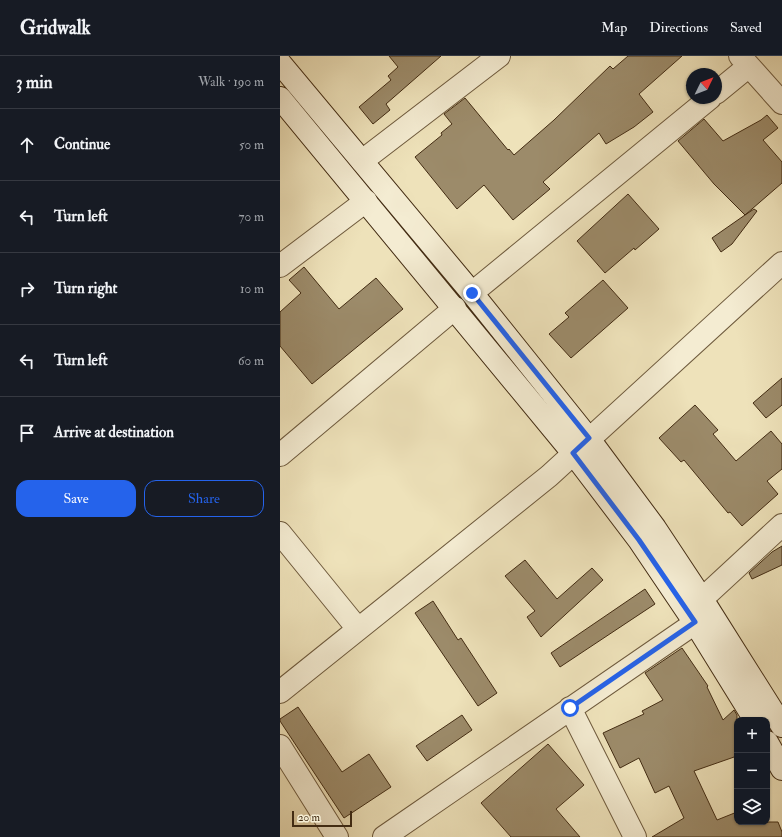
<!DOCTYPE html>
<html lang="en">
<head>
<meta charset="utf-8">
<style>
  body { margin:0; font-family:"IM FELL Double Pica",serif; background:#20242c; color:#f1f3f6 }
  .controls { position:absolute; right:12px; bottom:12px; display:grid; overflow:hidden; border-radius:8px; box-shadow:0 1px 3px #0004 }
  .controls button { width:36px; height:36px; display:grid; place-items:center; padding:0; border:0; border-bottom:1px solid #363941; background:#171b24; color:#f1f3f6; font:20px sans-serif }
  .compass { position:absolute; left:406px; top:12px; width:36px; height:36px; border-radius:50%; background:#171b24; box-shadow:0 1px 3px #0004; rotate:47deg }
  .scale { position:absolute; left:12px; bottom:10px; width:60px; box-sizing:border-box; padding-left:4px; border:2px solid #432c13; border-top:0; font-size:11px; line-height:14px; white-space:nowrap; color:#432c13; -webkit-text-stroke:3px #f4ecd2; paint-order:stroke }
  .stop { position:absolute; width:12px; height:12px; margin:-9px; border:3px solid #2563eb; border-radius:50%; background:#fff }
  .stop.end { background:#2563eb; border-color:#fff; box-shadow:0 1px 4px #0008 }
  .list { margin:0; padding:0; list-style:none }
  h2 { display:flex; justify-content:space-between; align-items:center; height:52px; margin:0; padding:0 16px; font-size:17px }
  h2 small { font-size:13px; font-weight:400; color:#9ea1a6 }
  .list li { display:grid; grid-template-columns:26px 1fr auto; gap:12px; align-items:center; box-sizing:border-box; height:72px; padding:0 16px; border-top:1px solid #363941 }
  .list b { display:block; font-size:15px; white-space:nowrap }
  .list em { font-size:13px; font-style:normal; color:#9ea1a6 }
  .actions { display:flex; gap:8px; padding:12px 16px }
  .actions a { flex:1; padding:9px 0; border:1px solid #2563eb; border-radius:12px; text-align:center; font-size:14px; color:#2563eb }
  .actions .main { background:#2563eb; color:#fff }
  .icon { flex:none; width:22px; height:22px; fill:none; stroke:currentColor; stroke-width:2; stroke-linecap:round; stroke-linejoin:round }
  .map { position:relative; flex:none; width:502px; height:781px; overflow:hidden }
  header { display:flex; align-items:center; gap:24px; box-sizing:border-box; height:56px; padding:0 20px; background:#171b24; border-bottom:1px solid #363941 }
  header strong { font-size:19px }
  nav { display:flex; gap:22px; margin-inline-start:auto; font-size:14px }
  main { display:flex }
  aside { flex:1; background:#171b24 }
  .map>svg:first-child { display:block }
  .building { fill:#9c8b6a; stroke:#432c13 }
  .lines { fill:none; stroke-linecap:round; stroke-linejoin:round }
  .street-casing { stroke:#6e5a3d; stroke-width:24 }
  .secondary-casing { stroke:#432c13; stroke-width:24 }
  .street { stroke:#f4ecd2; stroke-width:22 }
  .secondary { stroke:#f4ecd2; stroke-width:22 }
  .route { stroke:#2563eb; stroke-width:5 }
</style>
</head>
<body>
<header>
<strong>Gridwalk</strong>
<nav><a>Map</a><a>Directions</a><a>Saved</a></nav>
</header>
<main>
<aside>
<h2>3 min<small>Walk · 190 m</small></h2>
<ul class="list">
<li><svg class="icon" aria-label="ahead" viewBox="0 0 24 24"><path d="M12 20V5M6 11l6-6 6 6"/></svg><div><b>Continue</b></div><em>50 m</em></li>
<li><svg class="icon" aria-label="left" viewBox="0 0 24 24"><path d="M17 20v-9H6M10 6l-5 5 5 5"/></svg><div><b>Turn left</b></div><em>70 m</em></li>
<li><svg class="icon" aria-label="right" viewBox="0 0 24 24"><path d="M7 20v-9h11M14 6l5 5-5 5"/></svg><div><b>Turn right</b></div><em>10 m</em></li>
<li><svg class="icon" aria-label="left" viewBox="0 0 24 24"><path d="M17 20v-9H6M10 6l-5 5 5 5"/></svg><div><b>Turn left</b></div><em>60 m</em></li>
<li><svg class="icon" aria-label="arrive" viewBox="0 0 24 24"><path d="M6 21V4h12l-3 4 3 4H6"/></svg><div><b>Arrive at destination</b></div></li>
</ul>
<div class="actions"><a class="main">Save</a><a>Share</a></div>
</aside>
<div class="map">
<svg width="502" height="781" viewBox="0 0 502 781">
  <rect width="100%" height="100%" fill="#eee2ba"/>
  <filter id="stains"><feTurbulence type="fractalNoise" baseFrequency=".005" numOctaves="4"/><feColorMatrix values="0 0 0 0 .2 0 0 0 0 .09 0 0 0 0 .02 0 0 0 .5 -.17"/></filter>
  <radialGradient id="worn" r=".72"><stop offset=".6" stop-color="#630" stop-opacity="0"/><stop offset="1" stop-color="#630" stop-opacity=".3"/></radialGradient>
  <path class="building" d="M109 0H161L106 48 110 54 93 68 79 51 111 24 108 20 118 11Z
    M348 0H402L359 38 373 56 354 71 326 88 319 77 263 126 270 133 233 164 204 129 177 153 135 101 162 79 161 77 172 68 164 58 185 42 228 94 229 93 234 99 274 64 330 10 333 13Z
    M487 59 498 72 483 84 502 106V127L465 159 474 153 477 155 452 188 441 196 432 182 465 159 434 128 398 85 424 63 443 85 481 64Z
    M348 138 379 173 355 194 354 192 325 217 297 185Z
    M24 211 59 253 96 222 123 253 32 328 0 290V256L21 237 9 224Z
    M323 224 348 252 291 302 269 278 289 261 285 257Z
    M502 322V349L486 362 473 347Z
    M415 349 438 374 433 378 456 405 491 375 502 388V413L487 425 498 438 462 470 450 456 448 457 404 404 401 406 379 382Z
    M502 490V509L472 523 469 517 492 496Z
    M245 504 277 543 312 512 323 524 261 581 247 561 255 555 225 520Z
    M365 533 375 548 280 611 271 597Z
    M153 545 178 584 181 582 217 637 198 650 135 557Z
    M402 592 428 630 427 631 443 664 454 654 457 659V700L414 715 437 764 457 756V766H498L502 776V781H372L404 762 389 730 375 737 359 702 340 712 323 677 364 658 362 655 383 644 365 617Z
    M18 651 62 716 89 698 111 731 64 762 0 665V663Z
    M182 659 192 674 147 705 136 690Z
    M268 688 304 729 276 753 300 781H231L201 747Z"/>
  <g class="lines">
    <defs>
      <path id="street" d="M460 0 502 47
        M436 37 469 10
        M82 105 219 0
        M0 210 86 145
        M192 237 430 42
        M0 399 175 252
        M0 477 78 573
        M422 543 502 469
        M0 636 269 420 502 207
        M290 652 355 781
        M0 690 57 781
        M104 781 415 567"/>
      <path id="secondary" d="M0 7 192 237 309 383 375 472 422 543 502 670
        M0 42 293 397 359 484 415 567 475 664
        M487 686 502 713"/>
    </defs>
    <use href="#street" class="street-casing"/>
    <use href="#secondary" class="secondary-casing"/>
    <use href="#street" class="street"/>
    <use href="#secondary" class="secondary"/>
  </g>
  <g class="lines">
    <path class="route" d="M192 237 309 382 293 397 359 484 415 566 290 652"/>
  </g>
  <rect width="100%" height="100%" filter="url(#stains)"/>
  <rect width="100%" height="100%" fill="url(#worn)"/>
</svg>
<div class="controls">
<button>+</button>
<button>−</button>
<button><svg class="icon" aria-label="layers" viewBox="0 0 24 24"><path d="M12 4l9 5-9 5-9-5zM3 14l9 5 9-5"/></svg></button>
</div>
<svg class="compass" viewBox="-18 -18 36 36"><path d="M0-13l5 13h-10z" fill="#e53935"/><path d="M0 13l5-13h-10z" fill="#9ea1a6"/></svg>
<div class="scale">20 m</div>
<div class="stop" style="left:290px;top:652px"></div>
<div class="stop end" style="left:192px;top:237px"></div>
</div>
</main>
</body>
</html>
